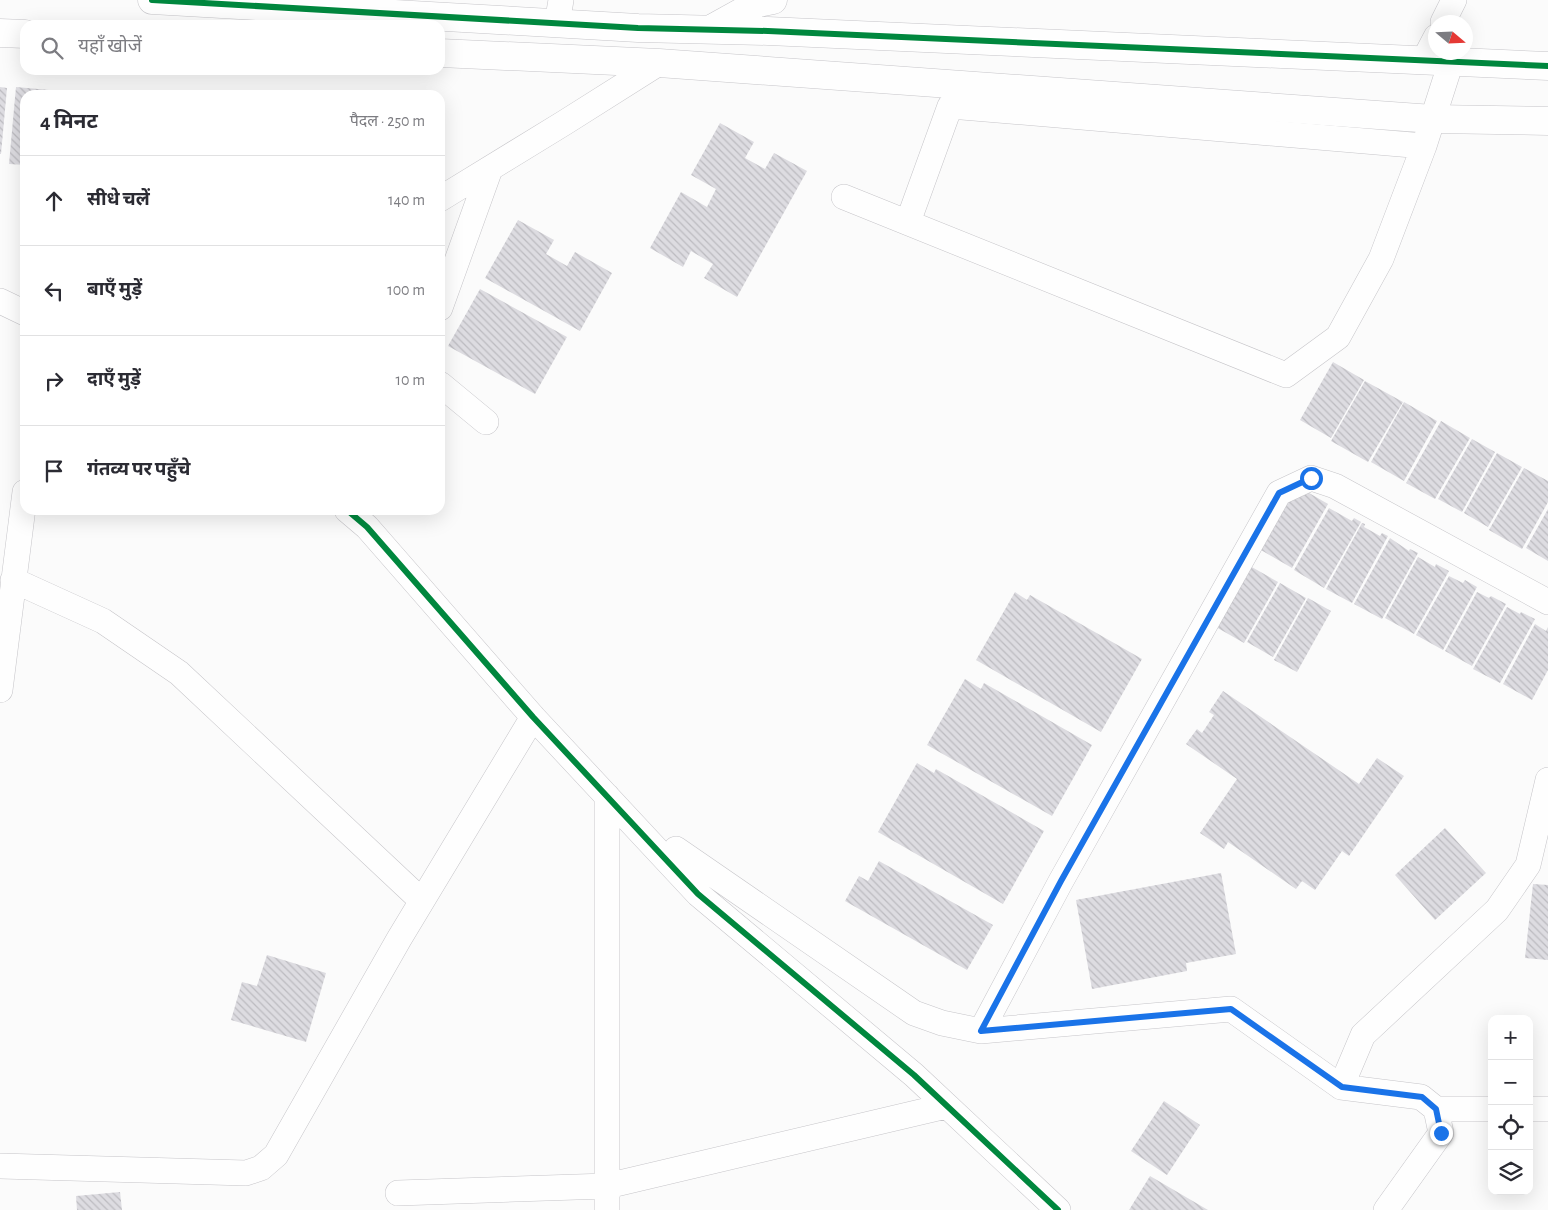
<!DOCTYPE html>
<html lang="hi">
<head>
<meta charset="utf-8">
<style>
  body { margin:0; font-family:"Alegreya Sans","Noto Sans Devanagari",sans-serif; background:#f2f2f3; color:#2b2b33 }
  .controls { position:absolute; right:15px; bottom:15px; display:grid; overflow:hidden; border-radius:10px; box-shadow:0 5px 20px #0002 }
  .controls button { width:45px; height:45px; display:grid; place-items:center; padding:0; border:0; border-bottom:1px solid #e1e1e2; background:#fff; color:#2b2b33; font:25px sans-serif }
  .compass { position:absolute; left:1428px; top:15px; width:45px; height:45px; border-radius:50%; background:#fff; box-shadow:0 5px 20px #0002; rotate:109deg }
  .stop { position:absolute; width:15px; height:15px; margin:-11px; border:4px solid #1a73e8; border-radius:50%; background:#fff }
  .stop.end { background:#1a73e8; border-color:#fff; box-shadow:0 1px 5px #0008 }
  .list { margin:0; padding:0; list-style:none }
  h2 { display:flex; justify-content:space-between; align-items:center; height:65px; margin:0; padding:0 20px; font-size:21px }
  h2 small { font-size:16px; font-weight:400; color:#7c7c81 }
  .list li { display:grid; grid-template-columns:32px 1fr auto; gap:15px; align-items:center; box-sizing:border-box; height:90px; padding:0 20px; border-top:1px solid #e1e1e2 }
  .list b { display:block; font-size:19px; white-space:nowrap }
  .list em { font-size:16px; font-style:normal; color:#7c7c81 }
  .icon { flex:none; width:28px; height:28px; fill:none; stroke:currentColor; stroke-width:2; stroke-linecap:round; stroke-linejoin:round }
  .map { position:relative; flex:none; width:1548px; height:1210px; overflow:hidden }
  .search { position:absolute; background:#fff; box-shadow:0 5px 20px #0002; left:20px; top:20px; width:425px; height:55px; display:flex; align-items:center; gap:12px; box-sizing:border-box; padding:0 18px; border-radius:15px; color:#7c7c81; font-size:19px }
  .panel { position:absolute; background:#fff; box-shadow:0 5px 20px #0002; left:20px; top:90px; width:425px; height:425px; border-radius:15px }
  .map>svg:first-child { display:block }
  .building { fill:url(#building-back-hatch) }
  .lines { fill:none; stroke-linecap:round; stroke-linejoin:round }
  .street-casing { stroke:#c6c5c9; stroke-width:26 }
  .secondary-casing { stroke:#c6c5c9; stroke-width:29 }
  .street { stroke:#fefefe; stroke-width:25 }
  .secondary { stroke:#fefefe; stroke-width:28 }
  .cycleway-casing { stroke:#fff; stroke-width:9 }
  .cycleway { stroke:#00873e; stroke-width:6 }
  .route { stroke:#1a73e8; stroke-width:6 }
</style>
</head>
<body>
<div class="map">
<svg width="1548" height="1210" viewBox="0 0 1548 1210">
  <defs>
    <pattern id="building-back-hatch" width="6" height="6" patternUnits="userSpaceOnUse" patternTransform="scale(1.25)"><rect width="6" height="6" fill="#dddce1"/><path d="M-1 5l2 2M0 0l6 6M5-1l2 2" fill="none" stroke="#bcbbc0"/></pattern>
  </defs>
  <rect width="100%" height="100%" fill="#fbfbfb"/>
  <path class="building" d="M0 87 7 88 1 154H0Z
    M16 87 93 94V95H25V165L9 164Z
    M720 123 754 142 745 158 765 169 774 153 807 171 737 297 704 278 713 264 691 251 683 267 650 248 681 192 707 207 716 189 691 175Z
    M518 220 554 240 546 254 567 266 575 252 612 273 580 331 485 278Z
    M480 289 567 337 535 394 448 346Z
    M1333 362 1364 380 1331 438 1300 420Z
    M1365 381 1403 402 1368 462 1331 441Z
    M1404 402 1437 421 1404 481 1371 462Z
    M1441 421 1470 438 1435 499 1406 483Z
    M1472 439 1495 452 1462 512 1438 499Z
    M1497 453 1522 467 1488 527 1464 513Z
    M1524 468 1548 481V502L1522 549 1489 530Z
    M1297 486 1328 504 1292 568 1261 550Z
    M1329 508 1352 521 1354 518 1361 522 1324 588 1294 570Z
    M1548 509V561L1526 548Z
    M1362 523 1365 524 1364 527 1380 536 1382 533 1388 536 1352 603 1326 589Z
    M1390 538 1409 551 1410 549 1418 553 1382 619 1354 604Z
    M1418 557 1435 567 1436 564 1449 571 1414 634 1385 618Z
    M1250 566 1278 582 1244 643 1216 627Z
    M1449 576 1463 583 1465 580 1477 587 1443 650 1416 635Z
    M1280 583 1306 598 1273 657 1247 642Z
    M1015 592 1027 600 1030 595 1142 659 1101 732 976 660Z
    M1477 592 1489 598 1491 596 1506 604 1472 666 1445 651Z
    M1308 598 1331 611 1297 672 1274 660Z
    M1507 607 1520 614 1521 612 1535 619 1500 683 1473 669Z
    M1535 624 1546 631 1548 627V670L1532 700 1503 684Z
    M965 679 981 689 984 683 1092 745 1052 816 927 745Z
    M1223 691 1359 784 1377 758 1404 776 1349 856 1342 851 1315 890 1302 881 1296 889 1228 842 1224 849 1200 833 1237 779 1186 744 1197 729 1202 733 1214 715 1209 712Z
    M917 763 934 773 936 769 1044 831 1003 904 878 832Z
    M1445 828 1486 873 1435 920 1395 875Z
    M879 861 993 925 967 970 845 901 859 876 868 881Z
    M1221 873 1236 954 1186 963 1187 971 1092 989 1076 900Z
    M1533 884 1548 885V960L1525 958Z
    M267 955 326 973 306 1042 231 1020 242 982 257 986Z
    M1164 1101 1200 1125 1167 1175 1131 1151Z
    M1150 1176 1208 1210H1129Z
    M120 1192 122 1210H77L76 1196Z"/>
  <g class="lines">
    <defs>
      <path id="street" d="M1443 22 1454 0
        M557 24 561 0
        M1424 60 1436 37
        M844 197 1286 375 1338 337 1381 259 1424 146 1451 62
        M440 199 564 123 659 63
        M908 222 950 106 1424 146
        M0 301 25 313
        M440 308 490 169
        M440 384 486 422
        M347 510 367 527 533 717 698 894 914 1075 1058 1210
        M13 580 103 621 179 673 422 901
        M0 690 25 492
        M607 796V1210
        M676 849 914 1013 942 1023 981 1031 1231 1009 1341 1087
        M981 1031 1061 881 1279 493 1311 478 1335 486 1548 602
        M1436 1109H1492
        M1529 1109H1548
        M0 1166 246 1173 261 1168 276 1155 399 939 533 717
        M398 1193 607 1186 946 1106
        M1386 1210 1441 1133 1436 1109 1421 1097 1341 1087 1363 1035 1497 910 1528 865 1548 780"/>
      <path id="secondary" d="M152 0 638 28 768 31 1548 66
        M713 28 758 3 773 0
        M0 33 25 34
        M440 53 659 63 1433 119 1548 121"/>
    </defs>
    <use href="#street" class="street-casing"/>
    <use href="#secondary" class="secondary-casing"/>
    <use href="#street" class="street"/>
    <use href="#secondary" class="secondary"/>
    <defs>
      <path id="cycleway" d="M152 0 638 28 768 31 1548 66
        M347 510 367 527 533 717 698 894 914 1075 1058 1210"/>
    </defs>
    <use href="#cycleway" class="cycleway-casing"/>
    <use href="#cycleway" class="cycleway"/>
  </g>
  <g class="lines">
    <path class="route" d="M1311 478 1279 493 1061 881 981 1031 1231 1009 1342 1087 1422 1097 1436 1109 1441 1133"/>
  </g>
</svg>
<div class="controls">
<button>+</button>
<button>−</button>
<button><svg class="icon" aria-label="locate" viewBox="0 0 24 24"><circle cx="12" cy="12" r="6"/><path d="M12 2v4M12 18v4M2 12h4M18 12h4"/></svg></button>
<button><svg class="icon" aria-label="layers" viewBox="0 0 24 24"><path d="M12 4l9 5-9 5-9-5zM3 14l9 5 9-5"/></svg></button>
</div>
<svg class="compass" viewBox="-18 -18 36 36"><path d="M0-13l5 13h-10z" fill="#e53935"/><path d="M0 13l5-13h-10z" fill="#7c7c81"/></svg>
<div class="stop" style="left:1311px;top:478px"></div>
<div class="stop end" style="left:1441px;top:1133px"></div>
<div class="search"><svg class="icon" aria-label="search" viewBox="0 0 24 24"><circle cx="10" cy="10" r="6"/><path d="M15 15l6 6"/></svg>यहाँ खोजें</div>
<section class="panel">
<h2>4 मिनट<small>पैदल · 250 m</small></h2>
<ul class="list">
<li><svg class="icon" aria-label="ahead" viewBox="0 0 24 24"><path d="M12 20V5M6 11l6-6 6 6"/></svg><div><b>सीधे चलें</b></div><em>140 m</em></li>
<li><svg class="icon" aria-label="left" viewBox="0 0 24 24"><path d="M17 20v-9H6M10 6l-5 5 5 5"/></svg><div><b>बाएँ मुड़ें</b></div><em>100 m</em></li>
<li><svg class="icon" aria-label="right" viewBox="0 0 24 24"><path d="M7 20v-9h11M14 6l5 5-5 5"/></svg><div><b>दाएँ मुड़ें</b></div><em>10 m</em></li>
<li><svg class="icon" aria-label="arrive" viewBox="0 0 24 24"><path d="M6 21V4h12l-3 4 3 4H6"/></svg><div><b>गंतव्य पर पहुँचे</b></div></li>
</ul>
</section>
</div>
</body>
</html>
